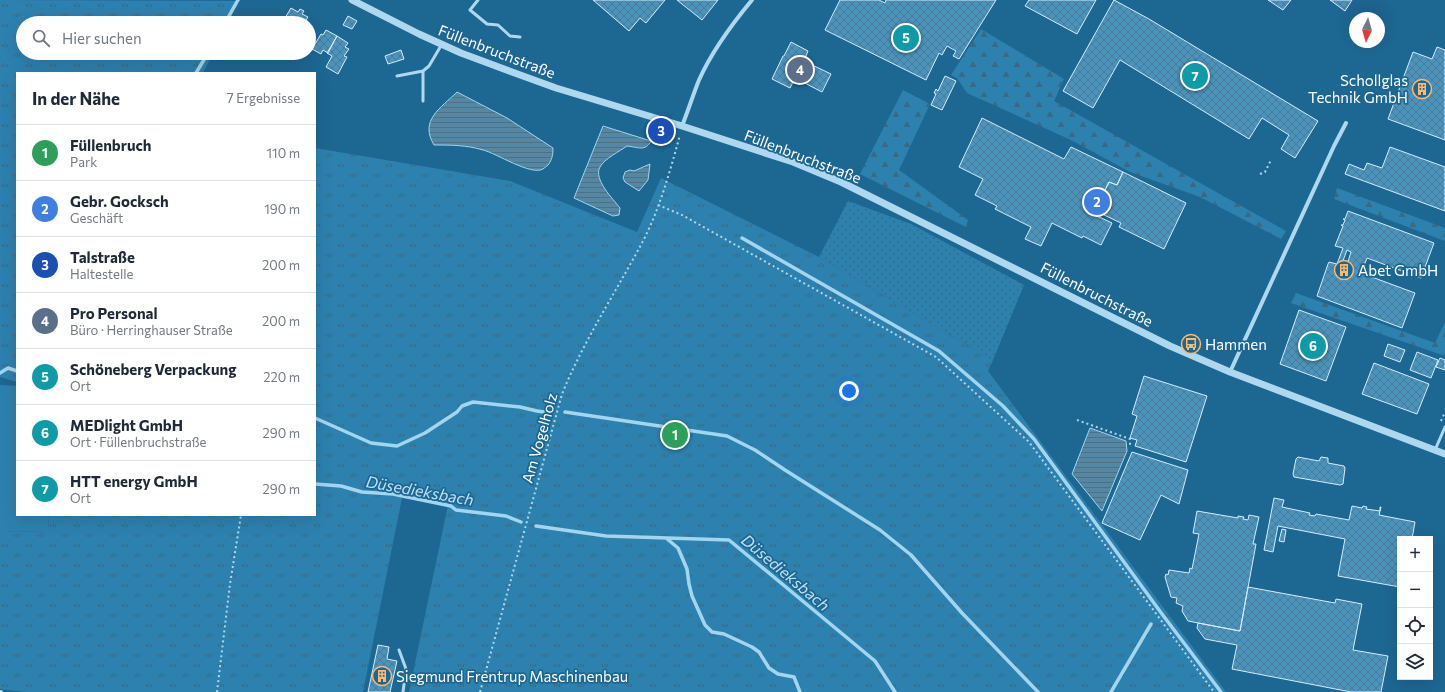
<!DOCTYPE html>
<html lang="de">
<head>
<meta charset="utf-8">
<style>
  body { margin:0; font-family:Commissioner,sans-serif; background:#f2f2f3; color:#1f2937 }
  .controls { position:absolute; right:12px; bottom:12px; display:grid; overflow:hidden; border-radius:0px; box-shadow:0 4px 16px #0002 }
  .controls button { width:36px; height:36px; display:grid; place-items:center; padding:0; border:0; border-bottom:1px solid #e0e1e3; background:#fff; color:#1f2937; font:20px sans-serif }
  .compass { position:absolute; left:1349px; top:12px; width:36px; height:36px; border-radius:50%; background:#fff; box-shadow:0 4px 16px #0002; rotate:185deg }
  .you { position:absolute; left:849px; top:391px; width:14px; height:14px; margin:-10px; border:3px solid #fff; border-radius:50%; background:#1a73e8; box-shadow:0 0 0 6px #1a73e833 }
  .badge { display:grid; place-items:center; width:26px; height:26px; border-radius:50%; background:#836a4f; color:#fff; font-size:13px; font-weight:700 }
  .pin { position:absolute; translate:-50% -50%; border:2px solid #fff; box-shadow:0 1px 4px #0006 }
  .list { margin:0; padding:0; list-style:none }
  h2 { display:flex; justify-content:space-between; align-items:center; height:52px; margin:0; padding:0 16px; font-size:17px }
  h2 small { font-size:13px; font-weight:400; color:#747a83 }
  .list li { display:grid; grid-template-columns:26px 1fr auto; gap:12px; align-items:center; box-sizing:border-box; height:56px; padding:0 16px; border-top:1px solid #e0e1e3 }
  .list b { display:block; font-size:15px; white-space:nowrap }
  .list p { margin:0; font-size:13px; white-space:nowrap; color:#747a83 }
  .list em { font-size:13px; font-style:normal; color:#747a83 }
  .icon { flex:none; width:22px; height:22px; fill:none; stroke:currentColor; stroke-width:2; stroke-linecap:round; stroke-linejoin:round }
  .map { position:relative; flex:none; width:1445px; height:692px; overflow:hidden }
  .search { position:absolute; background:#fff; box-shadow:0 4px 16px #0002; left:16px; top:16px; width:300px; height:44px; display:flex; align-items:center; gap:10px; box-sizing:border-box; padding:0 14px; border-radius:22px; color:#747a83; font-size:15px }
  .panel { position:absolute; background:#fff; box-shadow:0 4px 16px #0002; left:16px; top:72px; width:300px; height:444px; border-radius:0px }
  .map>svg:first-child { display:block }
  .grass { fill:url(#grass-dots) }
  .forest { fill:url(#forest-firs) }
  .park { fill:url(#park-tufts) }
  .garden { fill:#2d81af }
  .water { fill:url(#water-rules); stroke:#a2d5f0 }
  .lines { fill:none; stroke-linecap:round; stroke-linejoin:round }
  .stream { stroke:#a2d5f0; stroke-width:3.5 }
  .building { fill:url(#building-cross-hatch); stroke:#d5edfa; fill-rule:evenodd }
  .path { stroke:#aed8ef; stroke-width:2; stroke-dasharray:2 3; stroke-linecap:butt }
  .service { stroke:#aed8ef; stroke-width:3 }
  .minor { stroke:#aed8ef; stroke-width:4 }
  .tertiary { stroke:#aed8ef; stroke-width:7 }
  .labels { text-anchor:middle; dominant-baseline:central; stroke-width:3.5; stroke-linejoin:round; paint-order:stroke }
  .street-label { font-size:15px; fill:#fff; stroke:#1d6793 }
  .poi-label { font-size:15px; fill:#fff; stroke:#1d6793; text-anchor:start }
  .water-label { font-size:16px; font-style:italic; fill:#bee2f6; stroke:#1d6793 }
</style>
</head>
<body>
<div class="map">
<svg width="1445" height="692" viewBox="0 0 1445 692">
  <defs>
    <pattern id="grass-dots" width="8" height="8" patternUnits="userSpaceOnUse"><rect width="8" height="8" fill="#2d81af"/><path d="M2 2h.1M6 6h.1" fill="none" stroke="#3b6982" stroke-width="1.8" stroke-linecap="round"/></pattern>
    <pattern id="forest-firs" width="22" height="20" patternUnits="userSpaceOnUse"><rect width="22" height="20" fill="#2d81af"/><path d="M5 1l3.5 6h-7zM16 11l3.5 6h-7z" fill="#3b6982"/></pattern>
    <pattern id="park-tufts" width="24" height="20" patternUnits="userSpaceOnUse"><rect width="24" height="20" fill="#2d81af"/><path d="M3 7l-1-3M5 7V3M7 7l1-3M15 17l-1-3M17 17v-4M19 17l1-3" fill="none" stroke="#3b6982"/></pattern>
    <pattern id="water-rules" width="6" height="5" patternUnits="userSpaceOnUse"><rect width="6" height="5" fill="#5387a4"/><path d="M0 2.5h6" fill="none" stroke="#506f81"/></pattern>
    <pattern id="building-cross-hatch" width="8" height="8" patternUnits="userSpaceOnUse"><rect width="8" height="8" fill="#4a93bc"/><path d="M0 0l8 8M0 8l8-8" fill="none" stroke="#4b7a95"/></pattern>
  </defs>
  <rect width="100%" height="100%" fill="#1d6793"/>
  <path class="grass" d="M848 201 911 224 1024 285 993 360 819 257Z"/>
  <path class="forest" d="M981 29 1064 79 1054 101 1286 231 1281 239 1200 197 1130 172 1071 140 967 93 957 78 951 75Z
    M903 90 930 104 899 170 968 220 966 227 860 174Z
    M1337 188 1445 228V241L1334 199Z
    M1296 293 1435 343 1445 322V356L1291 303Z"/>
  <path class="park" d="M0 0 239 1 228 23H23V53H213L203 73H17V382L0 377Z
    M315 148 510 181 637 232 661 178 819 257 993 360 988 371 1226 692H409L448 505 402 498 363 692H26L0 689V531L48 532 49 515H315Z"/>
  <path class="garden" d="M0 385 17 386V515H49L48 532 0 531Z"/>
  <path class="water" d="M457 92 507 118 553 148C553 155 552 160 548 165 546 166 545 168 543 169 531 176 496 153 483 150 467 145 450 145 434 145 419 120 441 108 457 92Z
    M603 126 651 141C645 152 638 147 627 146 620 151 604 159 600 167 593 179 613 199 620 208L619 215 613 216 574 198Z
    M650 164 648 180 639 191 625 182 623 178 625 172 630 170 634 171Z
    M1090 428 1126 441 1127 451 1102 511 1072 474Z"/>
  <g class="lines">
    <path class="stream" d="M225 23 238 0
      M196 73 208 53
      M742 238 939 351 1003 406 1034 439 1162 614 1221 692
      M0 373 8 368 17 371
      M565 412 727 436 755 450 785 470 880 530 911 555 962 613 1038 692
      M315 418 371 443 397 446 425 433 457 412 462 406 473 402 520 407 537 411 551 413
      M315 484 341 486 362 492 393 494 451 506 456 510 506 516 521 522
      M536 526 606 536 729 540 875 661 895 692
      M666 538 678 548 687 569 689 584 692 596 705 625 712 632 724 634 752 647 759 652 769 668 778 674 794 677 800 692
      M1111 692 1151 624"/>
  </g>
  <path class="building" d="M593 0H665L646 23 640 18 629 31Z
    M677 0H718L702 20Z
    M840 0H879L885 3 886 0H996L959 59 953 56 956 51 947 46 942 55 939 53 926 80 825 30Z
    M1029 0H1096L1077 34 1025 6Z
    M1114 0 1149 19 1318 121 1295 158 1281 149 1289 135 1262 118 1249 139 1120 60 1093 108 1063 91Z
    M1268 0H1291L1283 10Z
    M1330 0H1352L1345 11Z
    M291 8 298 12 300 9 304 11 302 14 308 17 304 23H282Z
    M348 16 357 21 352 29 343 25Z
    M326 30 337 36 328 53 323 50 321 54 312 49 321 34 323 35Z
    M337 36 348 43 345 47 349 49 344 56 347 57 338 74 326 67 332 56 327 53Z
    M791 42 808 51 804 61 831 74 822 92 795 78 790 88 772 79 783 56H784Z
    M1437 47 1445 50V140L1388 119 1413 52 1432 59Z
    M401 50 404 59 388 64 385 56Z
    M945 76 956 81 942 110 931 105 936 94 934 93 936 89 938 91Z
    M982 118 1064 159 1071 147 1123 172 1117 185 1109 182 1093 214 1112 223 1101 245 1083 236 1082 238 1052 223 1041 246 1025 239 1031 227 995 209 997 206 975 195 983 179 959 167Z
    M1390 147 1445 167V211L1345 174 1349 164 1364 170 1367 163 1382 168Z
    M1123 172 1186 203 1164 249 1119 227 1121 223 1102 214 1100 218 1093 214 1109 182 1117 185Z
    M1348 211 1434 243 1421 278 1367 258 1361 273 1415 293 1402 328 1317 296 1328 264 1329 262 1337 264 1343 248 1335 246 1343 226 1341 225H1343L1345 220 1343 219H1345ZM1347 250 1351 252 1346 268 1341 266Z
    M1299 310 1346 327 1326 381 1280 364Z
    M1388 344 1405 350 1400 362 1384 356Z
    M1417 352 1438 360 1431 378 1410 370Z
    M1440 358 1445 360V370L1436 367Z
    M1374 363 1429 384 1417 414 1362 394Z
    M1144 376 1207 396 1186 462 1135 446 1137 440 1130 438 1137 416 1132 414Z
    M1132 452 1188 470 1179 504 1161 495 1140 540 1102 523Z
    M1298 457 1319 461 1321 457 1328 458V463L1344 466 1345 468 1343 484 1340 485 1294 477 1293 474 1296 459Z
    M1274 498 1284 500 1282 507 1310 513 1309 515 1315 516 1316 514 1349 520 1352 506 1362 508 1363 506 1367 507 1366 509 1380 511V507H1381L1379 515 1415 522 1412 539H1400V587L1338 576 1345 539 1278 526 1273 552 1264 550Z
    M1197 511 1238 518V516L1244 517 1243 519 1248 520 1249 515 1259 517 1253 544H1256L1240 631 1188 621 1182 611 1183 606 1176 603 1177 598 1171 597 1165 577 1166 574 1168 575 1169 570 1189 573 1190 568 1192 569 1199 534 1193 533Z
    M1282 529 1286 530 1284 542 1279 541Z
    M1248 587 1335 603 1336 599 1362 604 1353 650 1388 656 1381 692H1351L1232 669 1237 645 1205 639 1197 628 1198 623 1240 631Z
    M378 645 389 647 387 659 397 661 390 692H368Z"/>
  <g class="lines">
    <path class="path" d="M1260 174 1265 172 1271 160
      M658 205 682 215 936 357 1029 442 1214 692
      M1077 420 1130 439V447
      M1441 421 1445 412
      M217 692 230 584 241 515
      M480 692 562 394C584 340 616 292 643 241 660 208 670 171 680 135"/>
    <path class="service" d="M478 0 470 10 487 24 498 25 510 36 520 37
      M397 76 423 71
      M423 101V71L429 66 442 44
      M1435 450 1445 427
      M399 650 406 669 403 692"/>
    <path class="minor" d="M682 126C688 111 693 95 699 80 712 51 732 24 752 0
      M1230 372 1334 146 1346 123
      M0 692H1"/>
    <path class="tertiary" d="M352 0 419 34 461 53 512 72 556 88 682 126 793 162 841 182 1170 346 1230 372 1445 454"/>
  </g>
  <defs>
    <symbol id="building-ring" viewBox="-11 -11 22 22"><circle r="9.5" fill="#1d6793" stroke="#feb96d" stroke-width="1.5"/><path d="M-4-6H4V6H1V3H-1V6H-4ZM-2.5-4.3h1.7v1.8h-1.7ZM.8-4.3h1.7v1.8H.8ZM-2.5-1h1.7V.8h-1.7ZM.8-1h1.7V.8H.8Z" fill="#feb96d"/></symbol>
    <symbol id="bus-ring" viewBox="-11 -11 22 22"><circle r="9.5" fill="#1d6793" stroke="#feb96d" stroke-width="1.5"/><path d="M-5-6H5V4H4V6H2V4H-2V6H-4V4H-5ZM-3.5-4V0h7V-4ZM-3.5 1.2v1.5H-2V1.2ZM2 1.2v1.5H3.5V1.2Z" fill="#feb96d"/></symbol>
  </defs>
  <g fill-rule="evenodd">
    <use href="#building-ring" x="1411" y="78" width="22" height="22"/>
    <use href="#building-ring" x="1333" y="259" width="22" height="22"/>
    <use href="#bus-ring" x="1180" y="333" width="22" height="22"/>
    <use href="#building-ring" x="371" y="665" width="22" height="22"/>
  </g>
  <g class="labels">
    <g class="street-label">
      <text transform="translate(497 51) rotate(21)">Füllenbruchstraße</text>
      <text transform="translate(803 156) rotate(21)">Füllenbruchstraße</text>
      <text transform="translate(1097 294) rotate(27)">Füllenbruchstraße</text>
      <text transform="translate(539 438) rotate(-74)">Am Vogelholz</text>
    </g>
    <g class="poi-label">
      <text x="1408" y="80" text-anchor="end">Schollglas<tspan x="1408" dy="17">Technik GmbH</tspan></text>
      <text x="1358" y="270">Abet GmbH</text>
      <text x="1205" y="344">Hammen</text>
      <text x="396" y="676">Siegmund Frentrup Maschinenbau</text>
    </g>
    <g class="water-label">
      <text transform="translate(420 490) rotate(10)">Düsedieksbach</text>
      <text transform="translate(786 572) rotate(40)">Düsedieksbach</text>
    </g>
  </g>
</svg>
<div class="controls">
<button>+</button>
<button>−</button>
<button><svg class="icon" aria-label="locate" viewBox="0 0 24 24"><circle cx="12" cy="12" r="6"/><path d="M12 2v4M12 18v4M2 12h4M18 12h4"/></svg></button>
<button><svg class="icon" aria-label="layers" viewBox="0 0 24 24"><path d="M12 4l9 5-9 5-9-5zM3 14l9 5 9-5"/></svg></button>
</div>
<svg class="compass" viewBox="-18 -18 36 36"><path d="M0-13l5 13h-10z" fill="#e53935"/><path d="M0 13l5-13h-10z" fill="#747a83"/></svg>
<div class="you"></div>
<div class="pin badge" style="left:675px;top:435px;background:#2e9e5b">1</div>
<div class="pin badge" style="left:1097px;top:202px;background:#3f7fe0">2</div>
<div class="pin badge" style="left:661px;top:131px;background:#1a4fb4">3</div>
<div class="pin badge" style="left:800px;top:70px;background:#5c6f8a">4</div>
<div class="pin badge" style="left:906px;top:38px;background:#0f9aa8">5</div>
<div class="pin badge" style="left:1313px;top:346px;background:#0f9aa8">6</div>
<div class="pin badge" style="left:1195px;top:76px;background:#0f9aa8">7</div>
<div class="search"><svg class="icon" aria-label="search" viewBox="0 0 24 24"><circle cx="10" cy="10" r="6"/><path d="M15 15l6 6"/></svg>Hier suchen</div>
<section class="panel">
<h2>In der Nähe<small>7 Ergebnisse</small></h2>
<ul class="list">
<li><span class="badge" style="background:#2e9e5b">1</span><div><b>Füllenbruch</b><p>Park</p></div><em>110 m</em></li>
<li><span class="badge" style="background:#3f7fe0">2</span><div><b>Gebr. Gocksch</b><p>Geschäft</p></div><em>190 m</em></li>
<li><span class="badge" style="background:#1a4fb4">3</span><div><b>Talstraße</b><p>Haltestelle</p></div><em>200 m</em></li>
<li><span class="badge" style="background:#5c6f8a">4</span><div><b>Pro Personal</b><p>Büro · Herringhauser Straße</p></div><em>200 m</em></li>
<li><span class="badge" style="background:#0f9aa8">5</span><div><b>Schöneberg Verpackung</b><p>Ort</p></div><em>220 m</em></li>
<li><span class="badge" style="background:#0f9aa8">6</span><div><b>MEDlight GmbH</b><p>Ort · Füllenbruchstraße</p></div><em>290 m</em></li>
<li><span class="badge" style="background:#0f9aa8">7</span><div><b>HTT energy GmbH</b><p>Ort</p></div><em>290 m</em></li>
</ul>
</section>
</div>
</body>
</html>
